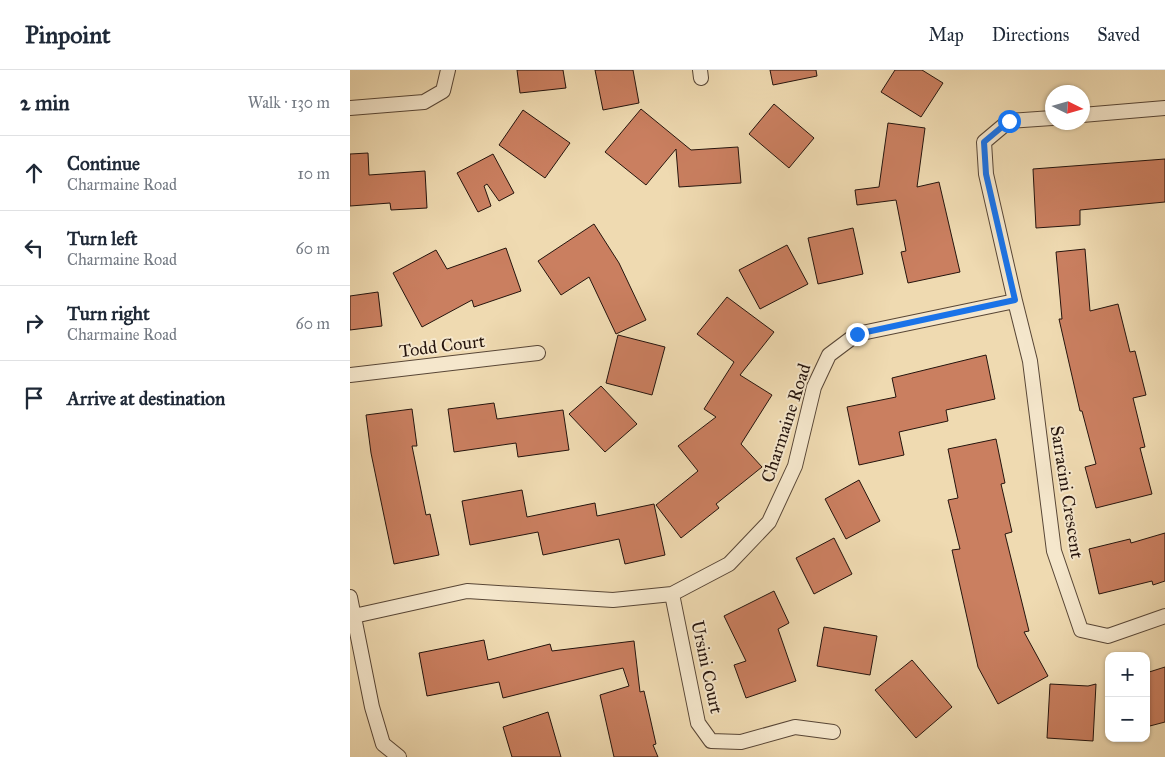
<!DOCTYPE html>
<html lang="en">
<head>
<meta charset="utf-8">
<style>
  body { margin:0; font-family:"IM FELL Great Primer",serif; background:#f6f6f7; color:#1f2937 }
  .controls { position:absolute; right:15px; bottom:15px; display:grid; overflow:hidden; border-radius:10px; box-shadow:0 1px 4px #0004 }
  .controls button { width:45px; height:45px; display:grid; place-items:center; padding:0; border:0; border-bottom:1px solid #e0e1e3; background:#fff; color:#1f2937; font:25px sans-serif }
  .compass { position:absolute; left:695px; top:15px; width:45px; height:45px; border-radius:50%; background:#fff; box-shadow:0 1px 4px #0004; rotate:95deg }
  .stop { position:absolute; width:15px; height:15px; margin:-11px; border:4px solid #1a73e8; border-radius:50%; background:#fff }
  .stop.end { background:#1a73e8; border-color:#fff; box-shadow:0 1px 5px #0008 }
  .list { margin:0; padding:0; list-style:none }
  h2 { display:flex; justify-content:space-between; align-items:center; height:65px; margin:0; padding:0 20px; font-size:21px }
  h2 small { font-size:16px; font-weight:400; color:#747a83 }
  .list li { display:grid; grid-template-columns:32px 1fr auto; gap:15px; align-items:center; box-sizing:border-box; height:75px; padding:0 20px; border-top:1px solid #e0e1e3 }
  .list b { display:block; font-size:19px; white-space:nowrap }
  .list p { margin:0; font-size:16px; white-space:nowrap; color:#747a83 }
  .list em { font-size:16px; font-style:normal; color:#747a83 }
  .icon { flex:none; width:28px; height:28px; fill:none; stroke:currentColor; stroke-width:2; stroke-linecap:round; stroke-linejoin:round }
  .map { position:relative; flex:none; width:815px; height:687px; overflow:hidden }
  header { display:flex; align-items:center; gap:30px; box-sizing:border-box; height:70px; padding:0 25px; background:#fff; border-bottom:1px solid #e0e1e3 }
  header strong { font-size:24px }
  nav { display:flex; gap:28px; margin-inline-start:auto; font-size:18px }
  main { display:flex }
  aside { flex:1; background:#fff }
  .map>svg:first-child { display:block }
  .building { fill:#ca7f60; stroke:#25140d }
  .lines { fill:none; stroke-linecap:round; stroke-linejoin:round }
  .street-casing { stroke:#584636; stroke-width:16 }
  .street { stroke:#f5e7cc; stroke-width:14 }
  .route { stroke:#1a73e8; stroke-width:6 }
  .labels { text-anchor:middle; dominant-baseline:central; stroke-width:4; stroke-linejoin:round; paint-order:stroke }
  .street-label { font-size:18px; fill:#25140d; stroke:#f5e7cc }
</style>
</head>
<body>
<header>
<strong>Pinpoint</strong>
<nav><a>Map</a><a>Directions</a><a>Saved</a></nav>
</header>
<main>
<aside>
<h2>2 min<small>Walk · 130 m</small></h2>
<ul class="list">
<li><svg class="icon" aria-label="ahead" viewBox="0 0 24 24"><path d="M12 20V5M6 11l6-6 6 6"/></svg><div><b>Continue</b><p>Charmaine Road</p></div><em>10 m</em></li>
<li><svg class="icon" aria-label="left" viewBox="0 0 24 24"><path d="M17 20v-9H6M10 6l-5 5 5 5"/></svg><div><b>Turn left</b><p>Charmaine Road</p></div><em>60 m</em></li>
<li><svg class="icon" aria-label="right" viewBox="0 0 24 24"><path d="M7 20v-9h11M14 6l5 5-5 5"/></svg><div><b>Turn right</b><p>Charmaine Road</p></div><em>60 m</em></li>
<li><svg class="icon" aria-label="arrive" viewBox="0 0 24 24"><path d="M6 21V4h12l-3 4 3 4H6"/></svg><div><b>Arrive at destination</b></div></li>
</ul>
</aside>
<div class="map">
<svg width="815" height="687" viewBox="0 0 815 687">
  <rect width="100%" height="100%" fill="#efdab1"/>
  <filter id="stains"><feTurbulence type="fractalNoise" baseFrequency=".004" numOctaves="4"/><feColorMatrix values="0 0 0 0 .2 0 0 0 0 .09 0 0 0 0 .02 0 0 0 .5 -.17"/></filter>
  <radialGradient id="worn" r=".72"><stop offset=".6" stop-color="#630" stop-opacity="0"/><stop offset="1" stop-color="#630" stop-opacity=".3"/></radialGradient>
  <path class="building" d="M167 0H213L216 18 170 23Z
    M245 0H283L289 33 253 40Z
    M420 0H466L467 6 423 15Z
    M545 0H572L593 13 571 47 531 22Z
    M424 34 464 68 439 98 399 64Z
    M291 39 341 80 388 77 391 113 329 117 326 79 296 115 255 82Z
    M173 40 220 73 195 108 149 75Z
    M538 53 575 58 567 117 589 112 610 202 558 213 551 182 556 181 546 130 507 135 505 120 529 117Z
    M18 83 19 105 75 101 77 138 41 140 40 133 0 136V84Z
    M143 84 164 123 149 131 137 114 134 116 141 136 128 142 107 103Z
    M815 89V132L730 140V155L686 158 683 99Z
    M244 154 269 193 296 250 266 264 239 207 211 225 188 191Z
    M503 158 513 204 468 214 458 168Z
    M437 175 458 214 410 239 389 200Z
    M156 178 171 221 124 237 122 230 72 257 43 203 86 180 97 199Z
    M735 179 740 241 768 234 780 282 785 281 796 325 783 328 795 377 790 378 802 424 746 438 735 397 746 394 732 341H730L709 249H712L706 182Z
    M28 222 32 256 0 260V226Z
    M377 227 424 262 390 305 422 325 391 374 412 397 366 434 369 438 331 468 306 435 348 401 328 376 366 347 354 339 384 292 347 264Z
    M268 265 315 277 302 325 256 313Z
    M636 285 645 329 596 340 598 351 549 362 554 385 509 395 497 337 546 327 542 308Z
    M251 316 287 354 255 382 219 344Z
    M144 333 147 349 213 340 219 380 168 387 166 373 104 382 98 339Z
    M62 339 67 376H62L76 445 80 444 89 485 44 494 21 383 16 345Z
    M646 369 655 413 651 414 662 462 655 464 679 561 674 562 698 606 648 634 628 597 602 480 610 479 598 430 608 428 598 379Z
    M509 410 530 451 496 469 475 429Z
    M172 420 177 447 245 433 247 446 304 434 315 485 275 494 269 469 193 485 188 462 120 475 112 431Z
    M815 463V511L803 515 802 511 749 524 739 479 780 469 781 473Z
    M484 468 502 504 464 524 446 488Z
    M424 521 439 553 428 559 446 611 396 628 384 595 396 591 374 546Z
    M474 557 527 566 520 605 467 596Z
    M134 570 138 590 200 574 202 581 284 571 290 622 294 621 306 674 303 675 308 687H264L250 625 279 616 273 598 153 628 149 612 77 626 69 583Z
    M562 590 602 637 566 668 525 620Z
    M815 597V652L796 657V603Z
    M700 614 738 616 746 614 743 671 697 668Z
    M198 642 211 687H162L153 657Z"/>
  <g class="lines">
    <defs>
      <path id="street" d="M350 0 351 8
        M0 38 74 32 93 21 98 0
        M732 45 815 38
        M665 231 680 291 704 481 731 560 758 566 815 546
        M0 305 188 283
        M322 524 348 653 361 671 391 672 445 657 483 662
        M0 527 22 637 33 674 49 687
        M4 546 117 521 263 530 322 524 379 494 419 452 445 396 464 317 479 285 507 264 665 231 636 104 634 72 659 51 702 48"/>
    </defs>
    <use href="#street" class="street-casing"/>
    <use href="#street" class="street"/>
  </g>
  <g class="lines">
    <path class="route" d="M507 264 665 230 636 104 634 72 659 51"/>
  </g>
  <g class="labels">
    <g class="street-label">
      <text transform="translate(92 276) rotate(-7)">Todd Court</text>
      <text transform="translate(436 353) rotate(-72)">Charmaine Road</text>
      <text transform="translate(717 422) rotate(81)">Sarracini Crescent</text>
      <text transform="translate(357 597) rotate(78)">Ursini Court</text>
    </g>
  </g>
  <rect width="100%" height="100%" filter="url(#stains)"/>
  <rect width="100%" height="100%" fill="url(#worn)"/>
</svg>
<div class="controls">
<button>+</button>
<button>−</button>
</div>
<svg class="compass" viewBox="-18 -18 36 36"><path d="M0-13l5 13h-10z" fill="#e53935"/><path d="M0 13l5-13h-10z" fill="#747a83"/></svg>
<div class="stop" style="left:659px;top:51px"></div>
<div class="stop end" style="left:507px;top:264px"></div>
</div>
</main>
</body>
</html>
